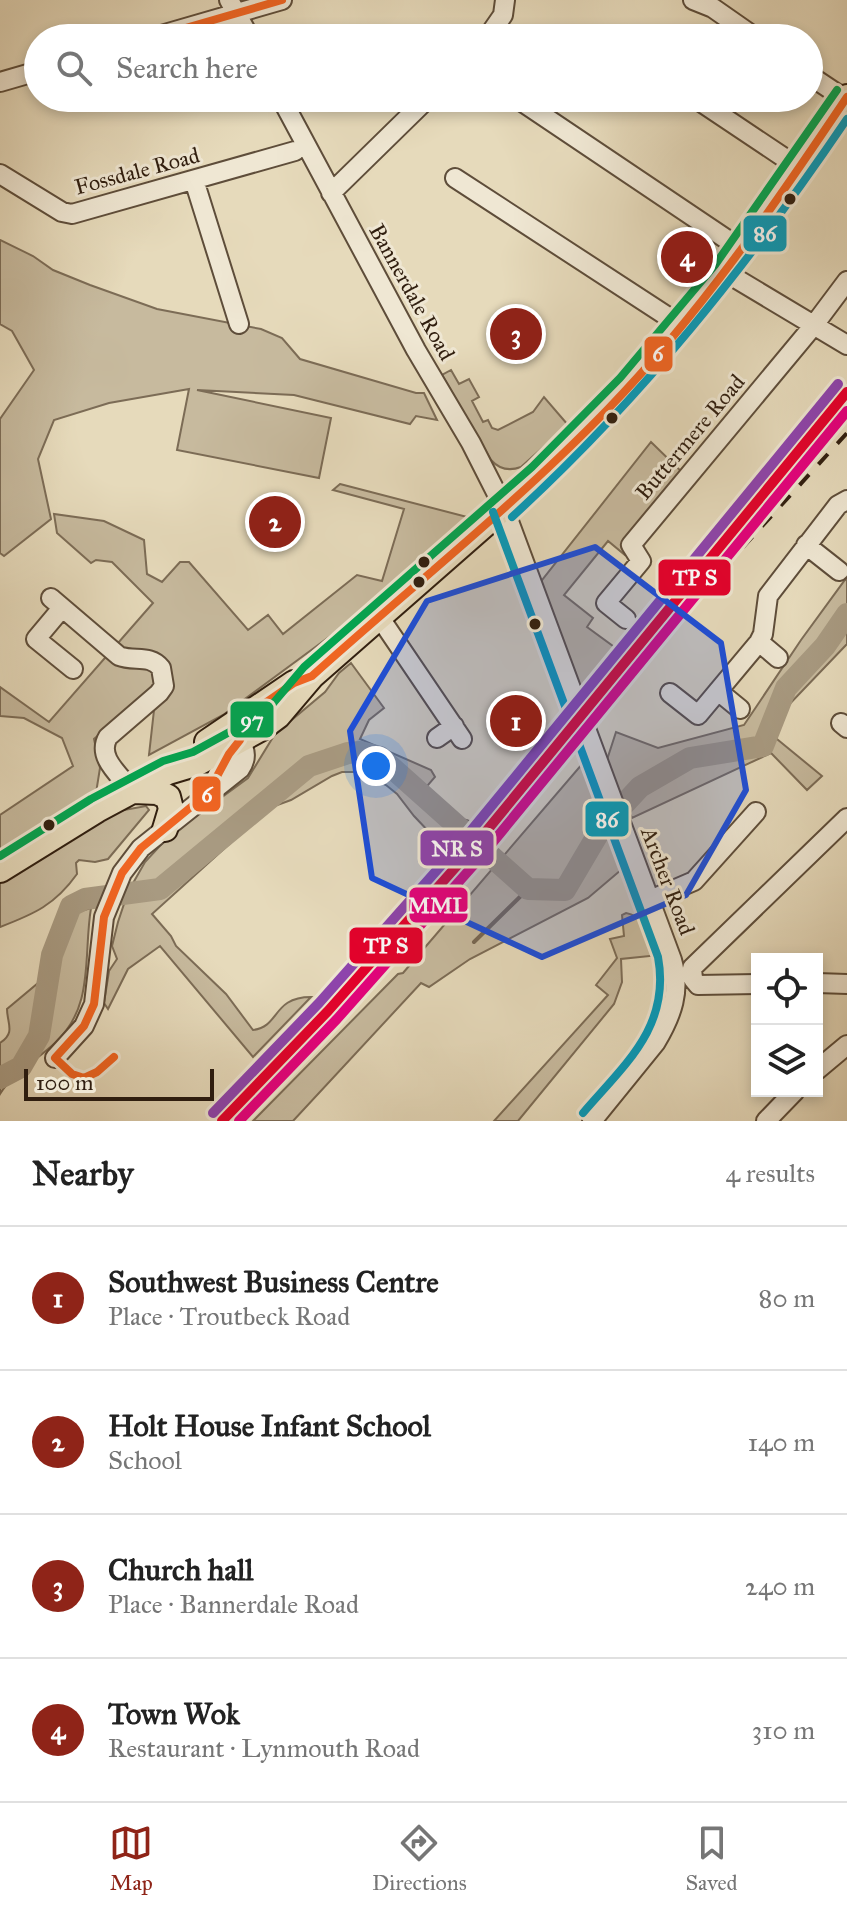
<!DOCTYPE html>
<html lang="en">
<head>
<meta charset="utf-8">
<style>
  body { margin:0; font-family:"IM FELL Great Primer",serif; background:#f6f6f6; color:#222 }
  .controls { position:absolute; right:24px; bottom:24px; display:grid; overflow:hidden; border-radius:0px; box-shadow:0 4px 12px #0003 }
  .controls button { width:72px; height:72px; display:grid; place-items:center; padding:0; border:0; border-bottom:2px solid #e0e0e0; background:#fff; color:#222; font:40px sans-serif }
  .scale { position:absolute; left:24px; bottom:20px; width:190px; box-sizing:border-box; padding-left:8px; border:4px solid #301e0f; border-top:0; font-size:22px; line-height:28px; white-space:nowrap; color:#301e0f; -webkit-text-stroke:6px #efe7d3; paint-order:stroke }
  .you { position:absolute; left:376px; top:766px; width:28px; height:28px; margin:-20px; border:6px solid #fff; border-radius:50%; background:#1a73e8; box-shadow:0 0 0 12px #1a73e833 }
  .badge { display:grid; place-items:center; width:52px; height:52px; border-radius:50%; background:#8f2418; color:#fff; font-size:26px; font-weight:700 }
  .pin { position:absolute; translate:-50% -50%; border:4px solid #fff; box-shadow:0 2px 8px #0006 }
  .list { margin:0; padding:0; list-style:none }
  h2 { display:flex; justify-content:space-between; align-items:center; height:104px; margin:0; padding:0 32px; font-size:34px }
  h2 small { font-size:26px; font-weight:400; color:#767676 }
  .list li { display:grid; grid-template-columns:52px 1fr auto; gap:24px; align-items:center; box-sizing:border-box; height:144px; padding:0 32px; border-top:2px solid #e0e0e0 }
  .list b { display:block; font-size:30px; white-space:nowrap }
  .list p { margin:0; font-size:26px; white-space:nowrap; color:#767676 }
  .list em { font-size:26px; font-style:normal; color:#767676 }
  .icon { flex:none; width:44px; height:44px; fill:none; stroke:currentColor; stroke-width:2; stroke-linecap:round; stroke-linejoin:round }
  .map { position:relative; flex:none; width:847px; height:1121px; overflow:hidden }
  .search { position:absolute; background:#fff; box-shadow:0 4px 12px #0003; left:24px; right:24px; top:24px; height:88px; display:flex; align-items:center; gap:20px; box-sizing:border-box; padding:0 28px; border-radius:44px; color:#767676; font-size:30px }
  .sheet { height:680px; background:#fff }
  nav { display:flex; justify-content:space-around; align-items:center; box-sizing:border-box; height:112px; border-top:2px solid #e0e0e0; background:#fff; font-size:22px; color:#767676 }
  nav a { display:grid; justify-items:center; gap:4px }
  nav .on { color:#8f2418 }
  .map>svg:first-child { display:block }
  .green { fill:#c7ba9e; stroke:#7c6c56; stroke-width:2 }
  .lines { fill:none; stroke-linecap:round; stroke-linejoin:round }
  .stream { stroke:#786853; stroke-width:4 }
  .river { stroke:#a89a81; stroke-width:22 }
  .minor-casing { stroke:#5e4d3a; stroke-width:22 }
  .major-casing { stroke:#301e0f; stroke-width:28 }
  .minor { stroke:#efe7d3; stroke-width:18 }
  .major { stroke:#e6dabb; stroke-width:24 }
  .rail { stroke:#301e0f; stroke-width:4; stroke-dasharray:14 14; stroke-linecap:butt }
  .bus-1-casing { stroke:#efe7d3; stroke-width:14 }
  .bus-2-casing { stroke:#efe7d3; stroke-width:14 }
  .bus-3-casing { stroke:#efe7d3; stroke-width:14 }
  .bus-1 { stroke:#f26522; stroke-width:8 }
  .bus-2 { stroke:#059bbb; stroke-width:8 }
  .bus-3 { stroke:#00a651; stroke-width:8 }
  .rail-1-casing { stroke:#efe7d3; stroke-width:16 }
  .rail-2-casing { stroke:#efe7d3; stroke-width:16 }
  .rail-3-casing { stroke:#efe7d3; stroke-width:16 }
  .rail-1 { stroke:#e4002b; stroke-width:10 }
  .rail-2 { stroke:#e5007d; stroke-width:10 }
  .rail-3 { stroke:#8e44ad; stroke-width:10 }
  .marked { fill:#1d4ed8; fill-opacity:0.2; stroke:#1d4ed8; stroke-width:6; stroke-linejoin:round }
  .bus-dot { fill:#301e0f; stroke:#efe7d3; stroke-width:3 }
  .labels { text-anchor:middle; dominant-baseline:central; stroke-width:6; stroke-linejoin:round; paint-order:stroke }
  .street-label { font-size:22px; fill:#301e0f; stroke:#efe7d3 }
  .line-badge { stroke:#efe7d3; stroke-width:3 }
  .badge-label { font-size:22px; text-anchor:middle; font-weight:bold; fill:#fff }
</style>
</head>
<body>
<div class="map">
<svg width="847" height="1121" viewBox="0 0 847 1121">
  <rect width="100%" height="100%" fill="#e6dabb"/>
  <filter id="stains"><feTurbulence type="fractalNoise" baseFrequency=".0025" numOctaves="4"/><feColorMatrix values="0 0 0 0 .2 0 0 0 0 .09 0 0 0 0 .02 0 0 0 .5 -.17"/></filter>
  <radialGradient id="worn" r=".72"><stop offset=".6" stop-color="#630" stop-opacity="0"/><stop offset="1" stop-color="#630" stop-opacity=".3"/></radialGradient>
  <path class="green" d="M0 240 33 256 53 270 90 285 157 309 261 329 282 338 300 359 416 393H424L437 420 416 416 410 424 294 395 197 390 331 418 319 478 177 450 189 389 109 403 54 420 38 459 51 519 4 556 0 553V419L34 370 12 331 0 324Z
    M451 370 459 384 469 379 479 397 472 401 483 422 488 420 492 428 498 430 533 412 544 397 568 425 521 467C510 471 499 469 491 460L442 375Z
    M651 442 688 478 625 555 608 541 564 595 593 618 587 627 617 649 581 694 539 584Z
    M340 484 471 518 352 620 223 715 149 755 154 710 138 703 94 739 100 768 96 793 0 855V815L73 766 62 738 24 718 0 716V687L49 722 153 603 112 562 96 560 91 563 57 533 54 514 104 521 144 540 147 574 162 582 180 562H189L248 630 268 615 283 634 357 575 382 581 404 509 333 490Z
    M847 577V644L781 713 772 735 822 776 807 790 771 753 632 818 605 766 616 732 658 748 744 725 801 640Z
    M351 663 384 708 369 720 360 739 431 770 435 777 415 800 449 822C458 822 470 814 473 828L449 853 414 816 397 794 386 785 356 772H342L332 776 291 800 269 808 152 914 171 936 176 946 226 994 253 1030C280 1027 272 997 311 997L253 1057 160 946 128 969 108 1009 104 1003 109 971 117 959 112 946 118 922 128 892 145 862 169 836 248 778 275 734 325 692 339 673Z
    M583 763 628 864 588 898 470 959 429 987 421 983 293 1121H253L398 974 403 973Z
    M146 806 149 810 108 859 95 862 79 860 76 863 77 874C55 905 34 914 0 927V882L113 812Z
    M91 908C83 956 95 1006 55 1043 38 1059 12 1074 0 1094V1043C16 1033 7 1023 7 1009L38 983 56 956 71 914Z
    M626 913C645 916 652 939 660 955L621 959 622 982 614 1004 518 1121H494L608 995 596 985 617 958 610 939 624 936 622 915Z"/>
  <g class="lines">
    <path class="stream" d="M474 942 528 889"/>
    <path class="river" d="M0 1078 21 1067 39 1036 52 955 71 906 85 899 160 889 309 766 348 753 360 752 380 757 528 889 565 890 601 829 640 787 690 758 763 746 786 688 825 646 847 614"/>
    <defs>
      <path id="minor" d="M229 0 250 38
        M693 0 713 8 756 38
        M601 35 605 38
        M151 38 282 0
        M487 38 503 15 505 0
        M809 75 836 93 847 104
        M0 82 38 71
        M281 98 416 350 471 443 504 508 672 960C681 991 672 1015 656 1042L592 1121
        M695 98 798 167
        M521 101 741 249
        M0 174 62 212 72 214 295 151
        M455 178 682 326
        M194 180 239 324
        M331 193 428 98
        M725 272 847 345
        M806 545 839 571
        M51 598 119 656C134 662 150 654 161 668L164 686 159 693 108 737C96 757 120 775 132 791
        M62 608 36 639 73 669
        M378 615 462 739
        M626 619 606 603 641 561 631 545 814 325 847 281
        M759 642 778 658
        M718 691 740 709
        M670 693 698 715 759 642 763 634 768 596 838 505 847 500
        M841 723 847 728
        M437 738 454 726
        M650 900 694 881 756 812
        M817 983 847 984
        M757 984 698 985 693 979 692 968 847 818
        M55 1058 84 1026 94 1004 104 917 122 873 141 848 240 769C247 759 246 751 240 740L229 754 208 793
        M817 1070 847 1045
        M766 1121 795 1091"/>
      <path id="major" d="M207 742 294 683
        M133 791 157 792 168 797 171 809 165 829
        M0 870 97 810 168 772 198 763 262 728 278 716 312 676 540 476 629 386 725 272 847 97"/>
    </defs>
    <use href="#minor" class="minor-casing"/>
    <use href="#major" class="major-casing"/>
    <use href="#minor" class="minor"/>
    <use href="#major" class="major"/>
    <path class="rail" d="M611 692 847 433"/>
    <defs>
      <path id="bus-1" d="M151 38 282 0
        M55 1058 84 1026 94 1004 104 917 122 873 141 848 208 793 229 754 240 740 252 712 294 683 312 676C411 587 516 504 608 409 700 314 774 206 847 97
        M55 1058 72 1074 84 1078 97 1072 114 1057"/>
      <path id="bus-2" d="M493 512 658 957C671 1027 624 1065 583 1113
        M512 517C643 397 748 265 847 119"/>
      <path id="bus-3" d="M0 856 91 799 163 761 193 752 255 718 270 707 304 667 532 467 620 378 715 265 837 90"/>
    </defs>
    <use href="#bus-1" class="bus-1-casing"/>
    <use href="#bus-2" class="bus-2-casing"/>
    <use href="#bus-3" class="bus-3-casing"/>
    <use href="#bus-1" class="bus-1"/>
    <use href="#bus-2" class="bus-2"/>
    <use href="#bus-3" class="bus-3"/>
    <defs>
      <path id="rail-1" d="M222 1121 328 1011 470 851 847 392"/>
      <path id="rail-2" d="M239 1121 337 1019 479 859 847 411"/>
      <path id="rail-3" d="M213 1113 319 1003 461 843 838 384"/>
    </defs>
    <use href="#rail-1" class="rail-1-casing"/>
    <use href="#rail-2" class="rail-2-casing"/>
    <use href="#rail-3" class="rail-3-casing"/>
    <use href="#rail-1" class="rail-1"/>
    <use href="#rail-2" class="rail-2"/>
    <use href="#rail-3" class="rail-3"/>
  </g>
  <path class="marked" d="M595 547 721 643 746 790 686 895 542 957 372 878 350 731 427 601Z"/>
  <g class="bus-dot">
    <circle cx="790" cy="199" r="7"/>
    <circle cx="612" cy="418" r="7"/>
    <circle cx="424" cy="562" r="7"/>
    <circle cx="419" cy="582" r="7"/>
    <circle cx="535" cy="624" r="7"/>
    <circle cx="49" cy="825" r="7"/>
  </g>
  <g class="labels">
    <g class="street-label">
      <text transform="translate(137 171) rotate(-15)">Fossdale Road</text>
      <text transform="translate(412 292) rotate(61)">Bannerdale Road</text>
      <text transform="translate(690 437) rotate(-50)">Buttermere Road</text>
      <text transform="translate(668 881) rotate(69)">Archer Road</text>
    </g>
  </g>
  <g class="line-badge">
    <rect x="742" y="214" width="46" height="39" rx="8" fill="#059bbb"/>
    <rect x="643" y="335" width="31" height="38" rx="8" fill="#f26522"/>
    <rect x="657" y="558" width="75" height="39" rx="8" fill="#e4002b"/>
    <rect x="229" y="700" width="46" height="39" rx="8" fill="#00a651"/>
    <rect x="191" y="775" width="31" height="38" rx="8" fill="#f26522"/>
    <rect x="584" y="800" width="46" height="38" rx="8" fill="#059bbb"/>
    <rect x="419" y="829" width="76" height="38" rx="8" fill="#8e44ad"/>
    <rect x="408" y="886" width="61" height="38" rx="8" fill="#e5007d"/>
    <rect x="348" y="926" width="76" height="39" rx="8" fill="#e4002b"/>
  </g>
  <g class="badge-label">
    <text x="765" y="241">86</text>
    <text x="658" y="361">6</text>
    <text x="695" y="585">TP S</text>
    <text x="252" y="727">97</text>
    <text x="207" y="802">6</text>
    <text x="607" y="827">86</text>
    <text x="457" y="856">NR S</text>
    <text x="438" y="913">MML</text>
    <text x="386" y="953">TP S</text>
  </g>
  <rect width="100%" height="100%" filter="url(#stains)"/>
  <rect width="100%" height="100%" fill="url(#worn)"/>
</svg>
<div class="controls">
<button><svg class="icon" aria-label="locate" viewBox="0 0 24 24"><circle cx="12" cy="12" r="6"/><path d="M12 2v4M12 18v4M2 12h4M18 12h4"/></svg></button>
<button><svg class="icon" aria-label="layers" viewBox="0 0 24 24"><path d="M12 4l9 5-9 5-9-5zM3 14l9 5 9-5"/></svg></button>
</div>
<div class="scale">100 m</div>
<div class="you"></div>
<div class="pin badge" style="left:516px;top:721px">1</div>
<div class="pin badge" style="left:275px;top:522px">2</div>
<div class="pin badge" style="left:516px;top:334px">3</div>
<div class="pin badge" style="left:687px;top:257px">4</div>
<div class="search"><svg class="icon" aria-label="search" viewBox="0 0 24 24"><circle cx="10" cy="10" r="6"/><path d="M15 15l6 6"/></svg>Search here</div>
</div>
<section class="sheet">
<h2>Nearby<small>4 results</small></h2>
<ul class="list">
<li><span class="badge">1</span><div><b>Southwest Business Centre</b><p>Place · Troutbeck Road</p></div><em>80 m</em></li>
<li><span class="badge">2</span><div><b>Holt House Infant School</b><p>School</p></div><em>140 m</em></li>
<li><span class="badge">3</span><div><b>Church hall</b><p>Place · Bannerdale Road</p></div><em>240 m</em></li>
<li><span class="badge">4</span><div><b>Town Wok</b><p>Restaurant · Lynmouth Road</p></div><em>310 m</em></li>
</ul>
</section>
<nav>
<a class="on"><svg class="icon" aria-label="map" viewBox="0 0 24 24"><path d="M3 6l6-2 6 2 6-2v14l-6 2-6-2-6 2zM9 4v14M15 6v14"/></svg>Map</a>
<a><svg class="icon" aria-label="directions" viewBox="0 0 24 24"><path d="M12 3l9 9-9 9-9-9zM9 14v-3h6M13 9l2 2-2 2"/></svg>Directions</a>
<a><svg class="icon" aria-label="saved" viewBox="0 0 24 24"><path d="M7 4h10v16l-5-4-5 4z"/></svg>Saved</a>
</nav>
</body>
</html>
